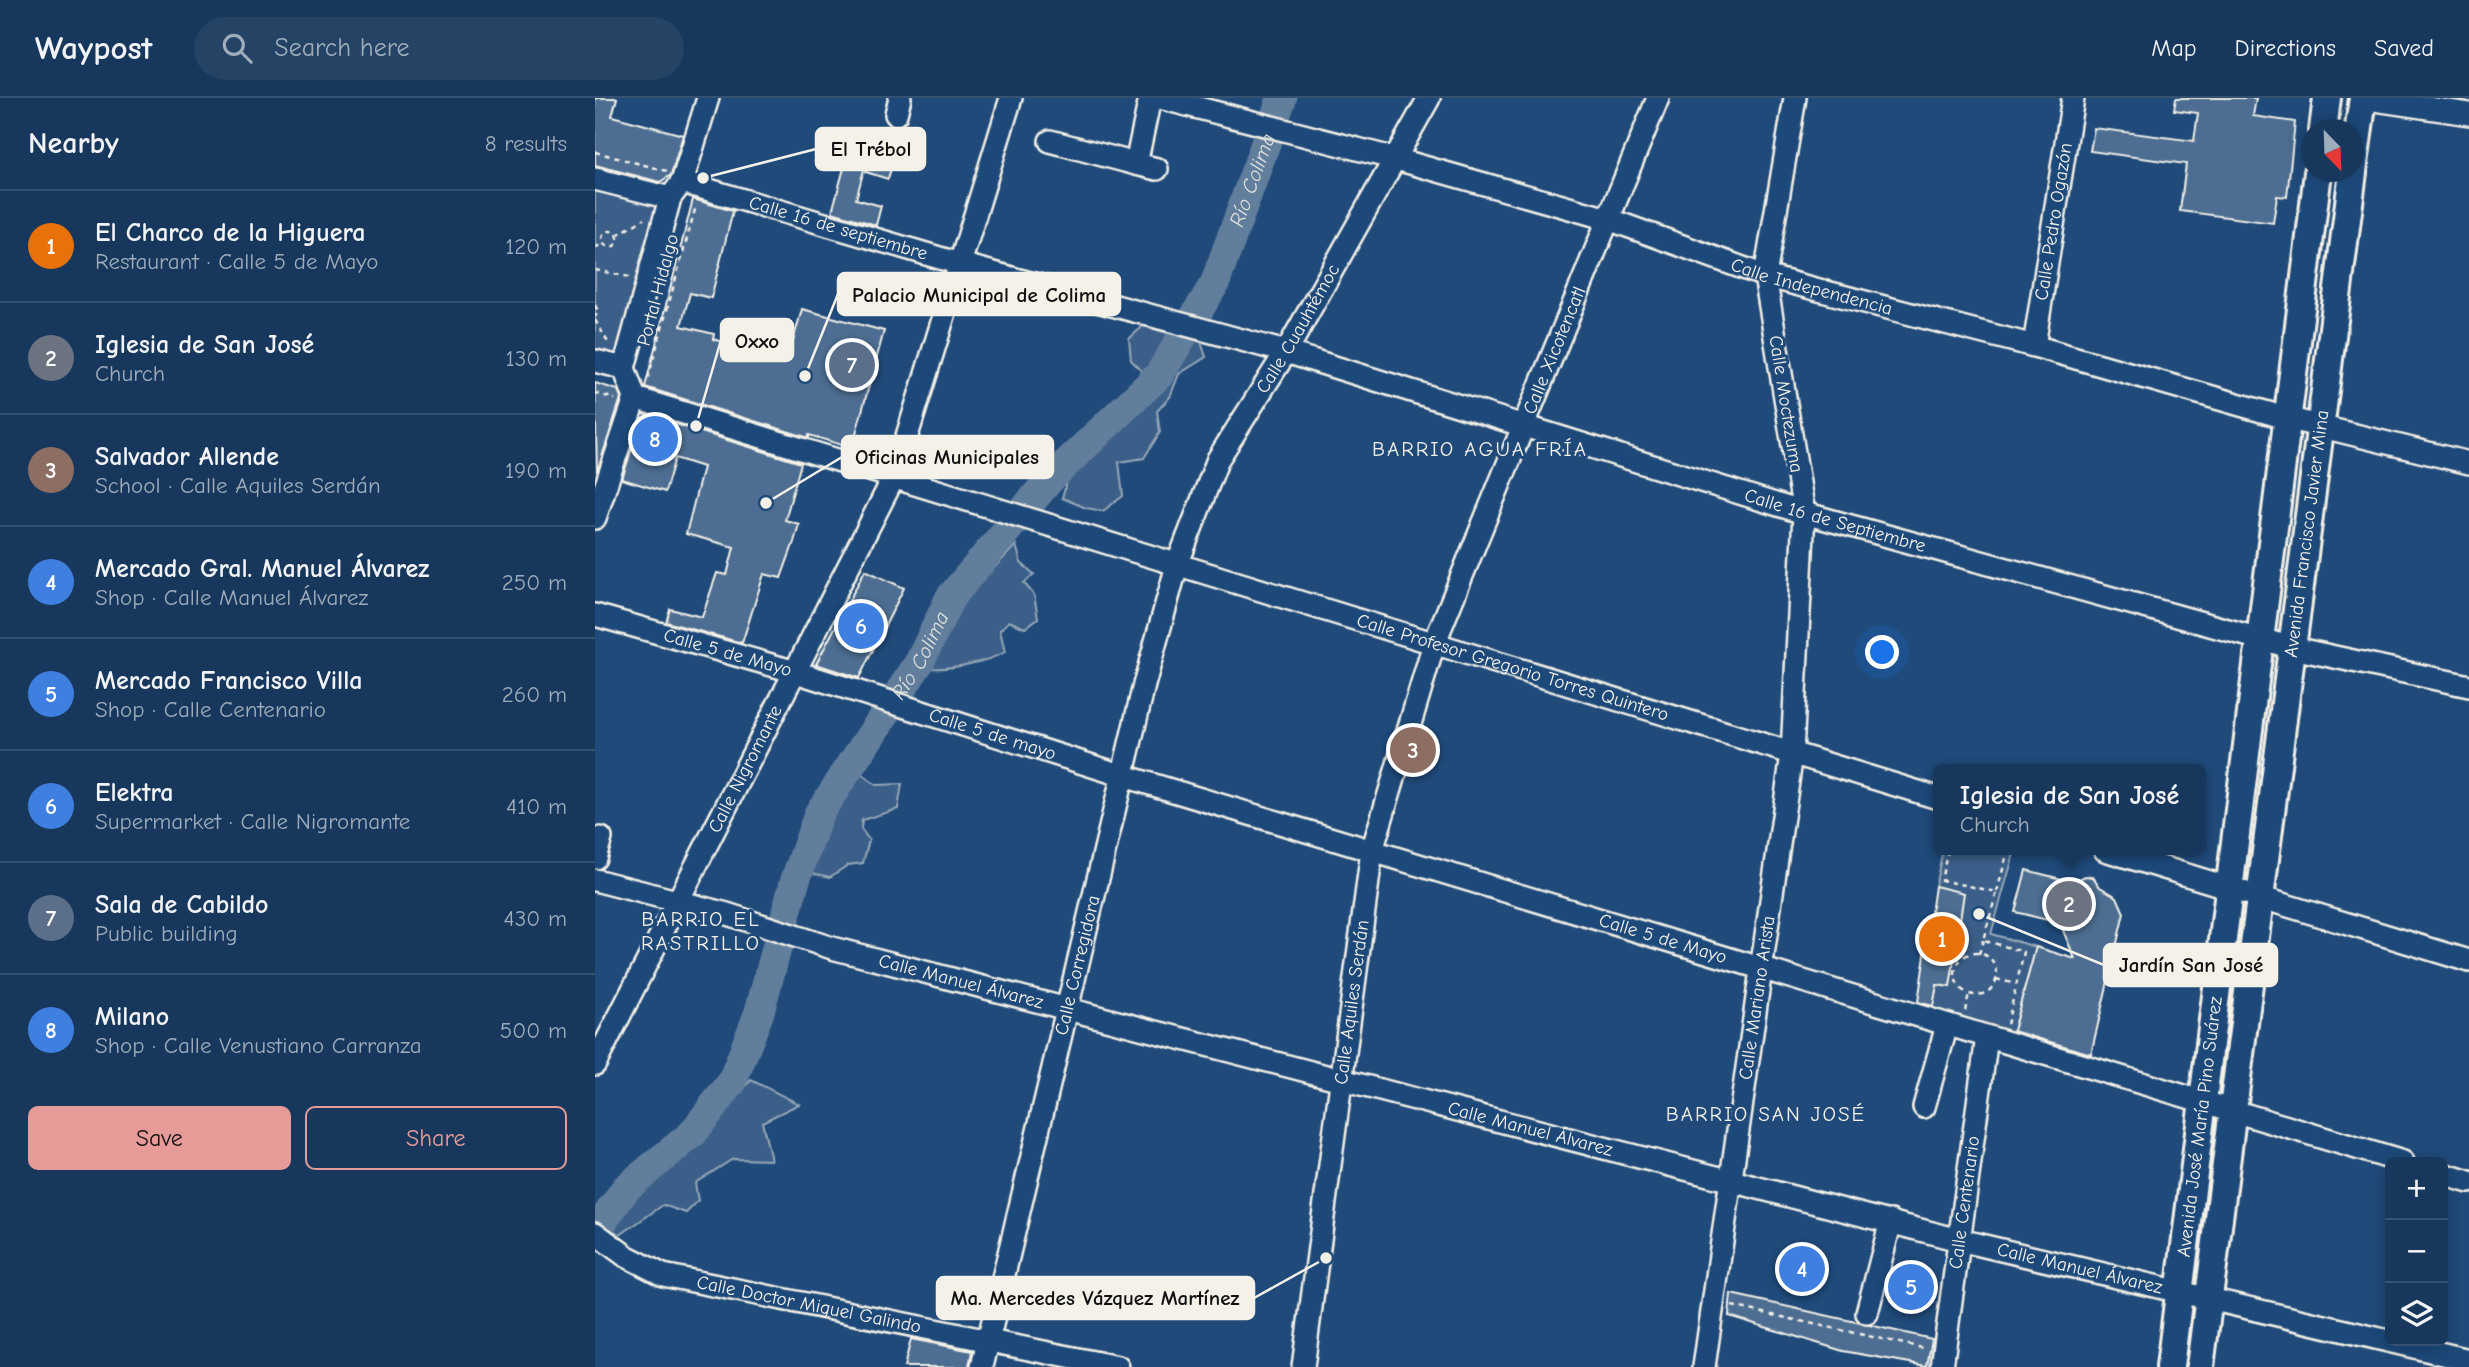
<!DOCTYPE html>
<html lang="en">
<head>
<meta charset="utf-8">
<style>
  body { margin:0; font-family:"Comic Neue",sans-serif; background:#244365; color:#f1f3f6 }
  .controls { position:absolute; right:21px; bottom:21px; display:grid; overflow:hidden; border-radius:10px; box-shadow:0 4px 18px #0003 }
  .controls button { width:63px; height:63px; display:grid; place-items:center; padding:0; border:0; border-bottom:2px solid #365272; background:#17385c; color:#f1f3f6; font:35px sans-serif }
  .compass { position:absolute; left:1706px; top:21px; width:63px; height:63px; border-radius:50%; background:#17385c; box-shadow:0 4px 18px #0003; rotate:157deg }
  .you { position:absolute; left:1288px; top:555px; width:24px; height:24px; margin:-18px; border:5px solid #fff; border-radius:50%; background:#1a73e8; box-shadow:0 0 0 10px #1a73e833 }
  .badge { display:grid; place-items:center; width:46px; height:46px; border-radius:50%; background:#e69b98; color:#fff; font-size:23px; font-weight:700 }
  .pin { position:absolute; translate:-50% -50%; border:4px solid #fff; box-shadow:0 2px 7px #0006 }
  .popup { position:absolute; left:1338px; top:666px; width:273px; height:91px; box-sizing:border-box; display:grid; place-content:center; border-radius:10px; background:#17385c; filter:drop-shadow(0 2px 5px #0005); font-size:23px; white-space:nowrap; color:#9eacbb }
  .popup b { font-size:26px; color:#f1f3f6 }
  .popup::after { content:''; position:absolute; left:50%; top:100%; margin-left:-14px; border:14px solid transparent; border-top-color:#17385c }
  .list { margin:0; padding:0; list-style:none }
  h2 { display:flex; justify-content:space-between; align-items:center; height:91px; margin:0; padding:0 28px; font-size:30px }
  h2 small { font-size:23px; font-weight:400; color:#9eacbb }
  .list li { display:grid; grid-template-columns:46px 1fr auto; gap:21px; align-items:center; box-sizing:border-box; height:112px; padding:0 28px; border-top:2px solid #365272 }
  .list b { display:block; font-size:26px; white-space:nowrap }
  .list p { margin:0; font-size:23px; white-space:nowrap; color:#9eacbb }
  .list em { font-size:23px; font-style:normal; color:#9eacbb }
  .actions { display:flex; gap:14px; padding:21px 28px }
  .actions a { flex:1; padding:16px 0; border:2px solid #e69b98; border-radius:10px; text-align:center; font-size:24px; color:#e69b98 }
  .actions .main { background:#e69b98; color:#111 }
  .icon { flex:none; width:38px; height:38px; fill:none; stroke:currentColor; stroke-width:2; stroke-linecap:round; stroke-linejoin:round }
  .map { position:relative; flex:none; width:1874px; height:1269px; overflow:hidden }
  header { display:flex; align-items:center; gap:42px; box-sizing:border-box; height:98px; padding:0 35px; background:#17385c; border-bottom:2px solid #365272 }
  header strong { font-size:33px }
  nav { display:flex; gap:38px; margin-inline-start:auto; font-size:24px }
  .search { width:490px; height:63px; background:#244365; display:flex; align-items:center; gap:18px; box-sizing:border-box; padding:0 24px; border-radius:38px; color:#9eacbb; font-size:26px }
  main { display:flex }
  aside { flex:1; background:#17385c }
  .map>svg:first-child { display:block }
  .green { fill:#3a5f88; stroke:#97a8b8; stroke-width:2 }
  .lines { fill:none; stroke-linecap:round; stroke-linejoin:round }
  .river { stroke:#627e9d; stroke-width:30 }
  .building { fill:#4d6e92; stroke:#f4f1e8; stroke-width:2 }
  .minor-casing { stroke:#f4f1e8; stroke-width:26 }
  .major-casing { stroke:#f4f1e8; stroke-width:32 }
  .path { stroke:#f4f1e8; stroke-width:2.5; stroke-dasharray:5 5; stroke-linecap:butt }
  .minor { stroke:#1f4a7a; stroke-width:21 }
  .major { stroke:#1f4a7a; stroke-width:26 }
  .labels { text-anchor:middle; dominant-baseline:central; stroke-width:6; stroke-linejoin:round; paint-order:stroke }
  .street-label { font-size:19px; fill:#f4f1e8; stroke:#1f4a7a }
  .water-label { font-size:21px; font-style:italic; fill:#dee0dd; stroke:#1f4a7a }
  .neighbourhood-label { font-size:21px; letter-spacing:2px; fill:#f4f1e8; stroke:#1f4a7a }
  .leader { fill:none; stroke:#f4f1e8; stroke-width:2.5 }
  .callout-dot { fill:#f4f1e8; stroke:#1f4a7a; stroke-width:2.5 }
  .callout { fill:#f4f1e8; stroke:#f4f1e8; stroke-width:2.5 }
  .callout-label { font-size:21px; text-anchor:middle; font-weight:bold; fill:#111 }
</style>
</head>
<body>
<header>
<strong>Waypost</strong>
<div class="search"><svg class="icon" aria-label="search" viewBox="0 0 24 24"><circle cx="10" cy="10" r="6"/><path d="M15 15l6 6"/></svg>Search here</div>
<nav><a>Map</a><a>Directions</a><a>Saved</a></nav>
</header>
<main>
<aside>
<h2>Nearby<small>8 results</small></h2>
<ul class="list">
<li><span class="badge" style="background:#e8710a">1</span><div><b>El Charco de la Higuera</b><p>Restaurant · Calle 5 de Mayo</p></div><em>120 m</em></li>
<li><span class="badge" style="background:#6b7280">2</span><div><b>Iglesia de San José</b><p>Church</p></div><em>130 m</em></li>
<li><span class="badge" style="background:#8d6e63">3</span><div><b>Salvador Allende</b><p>School · Calle Aquiles Serdán</p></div><em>190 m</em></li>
<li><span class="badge" style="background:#3f7fe0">4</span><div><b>Mercado Gral. Manuel Álvarez</b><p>Shop · Calle Manuel Álvarez</p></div><em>250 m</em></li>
<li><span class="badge" style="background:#3f7fe0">5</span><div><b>Mercado Francisco Villa</b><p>Shop · Calle Centenario</p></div><em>260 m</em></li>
<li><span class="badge" style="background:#3f7fe0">6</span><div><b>Elektra</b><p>Supermarket · Calle Nigromante</p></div><em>410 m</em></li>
<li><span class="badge" style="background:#5c6f8a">7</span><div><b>Sala de Cabildo</b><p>Public building</p></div><em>430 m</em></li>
<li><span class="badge" style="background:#3f7fe0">8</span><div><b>Milano</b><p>Shop · Calle Venustiano Carranza</p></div><em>500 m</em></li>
</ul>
<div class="actions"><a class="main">Save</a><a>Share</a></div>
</aside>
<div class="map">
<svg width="1874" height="1269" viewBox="0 0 1874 1269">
  <rect width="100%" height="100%" fill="#1f4a7a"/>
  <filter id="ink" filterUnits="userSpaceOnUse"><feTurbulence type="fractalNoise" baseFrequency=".0143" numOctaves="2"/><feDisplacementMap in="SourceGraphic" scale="14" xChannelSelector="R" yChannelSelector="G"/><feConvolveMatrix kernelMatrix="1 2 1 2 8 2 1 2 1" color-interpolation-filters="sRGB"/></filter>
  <g filter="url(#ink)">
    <path class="green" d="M0 90 59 108 64 112 21 262 0 256Z
      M548 228 606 244 611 259 584 276 575 299 562 313 565 334 549 360 524 364 528 398 508 413 491 410 467 400 476 371 495 335 530 317 534 295 552 278 536 262 534 241Z
      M421 447 426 465 439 476 429 485 439 497 443 520 430 530 414 523 405 532 410 554C393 564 353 572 333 570L368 502Z
      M265 675 281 687 307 686 303 711 267 722 266 731 274 742 268 765 253 767 235 779 217 775 230 720Z
      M1348 752H1420L1396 836 1441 849 1417 935 1337 911 1342 887 1340 788Z
      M156 982 204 1006 167 1024 176 1062 138 1061 100 1085 103 1103 91 1115 68 1107 25 1137 13 1128 36 1094 109 1033Z"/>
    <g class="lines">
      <path class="river" id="s1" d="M0 1135 31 1090 97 1036 137 984 164 915 200 783 224 715 324 565 355 500 455 381 564 277 620 185 687 0"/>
    </g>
    <path class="building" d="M0 0H22L17 18 88 37 76 77 65 84 0 67Z
      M1581 0H1661L1658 18 1700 24 1692 99 1682 98 1678 125 1585 113 1591 66 1495 53 1499 30 1599 43 1603 15 1579 12Z
      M283 29 306 35 293 81 271 74Z
      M252 59 271 64 261 101 286 108 281 127 237 114Z
      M98 101 138 113 116 200 95 195 86 228 119 236 118 241 165 255 167 247 195 254 207 211 289 233 257 350 214 337V340L50 289Z
      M0 285 23 292 26 300 2 374Z
      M48 316 206 365 190 422 204 426 199 444 186 480 169 476 147 545 71 524 75 511 107 519 122 475 132 477 139 449 91 436 108 369 80 360 70 394 27 381Z
      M270 472 309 490 264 580 221 566Z
      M1431 772 1478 784 1490 778 1498 779 1505 789 1522 799 1529 815 1496 956 1418 933 1441 849 1480 861 1465 825 1420 814Z
      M1340 788 1369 795 1355 889 1342 887 1338 908 1323 904Z
      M1136 1196 1337 1241 1332 1268 1248 1253 1134 1218Z
      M316 1241 377 1253 374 1269H309Z"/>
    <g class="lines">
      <defs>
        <g id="minor">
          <path d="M555 0 541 66 562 71"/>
          <path id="s2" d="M565 0 801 61 1013 121 1170 178 1439 248 1691 320 1874 365"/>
          <path d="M1766 0 1874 16"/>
          <path d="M301 16 305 0"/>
          <path d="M455 43 541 66"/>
          <path d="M0 81 75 100"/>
          <path id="s3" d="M87 84 365 166 691 254 1209 415 1698 550 1874 588"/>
          <path id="s4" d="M1439 248 1478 0"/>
          <path id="s5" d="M0 263 29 270 40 300 1343 700"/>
          <path d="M29 270 75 100 87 84 113 0"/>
          <path d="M0 420 40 300"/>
          <path id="s6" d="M0 517 201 574 529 678 1808 1064"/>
          <path d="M1510 752 1874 863"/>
          <path d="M0 760 6 740"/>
          <path id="s7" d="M0 782 132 816 237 850 1364 1142 1874 1262"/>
          <path id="s8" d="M0 966 300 377 416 0"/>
          <path d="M1329 1009 1352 927"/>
          <path d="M1848 1076 1874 1084"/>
          <path id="s9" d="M0 1135 31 1158 68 1177 523 1269"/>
          <path d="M1272 1215 1296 1123"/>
          <path id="s10" d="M387 1269 549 587 582 467 623 361 691 254 834 0"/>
          <path id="s11" d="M708 1269 777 753 839 546 1063 0"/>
          <path id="s12" d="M1109 1269 1197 656 1209 415 1170 178 1200 0"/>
          <path id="s13" d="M1347 1269 1392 939"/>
        </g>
        <g id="major">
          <path d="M1728 32 1732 0"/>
          <path d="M1758 73 1768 0"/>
          <path id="s14" d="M1575 1269 1723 74"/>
          <path id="s15" d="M1605 1269 1758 74"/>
        </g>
      </defs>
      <use href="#minor" class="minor-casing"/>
      <use href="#major" class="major-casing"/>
      <path class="path" d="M0 54 72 73
        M7 141a8 8 0 1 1 16 0a8 8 0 1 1-16 0Z
        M22 137 49 121
        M0 150 8 145
        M0 172 34 179
        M0 207 3 213 0 219
        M0 222 14 246
        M53 280 101 108
        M0 295 20 301
        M1353 752 1346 782 1402 794 1388 842 1429 854 1412 927
        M1402 794 1413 752
        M1360 876a21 21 0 1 1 42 0a21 21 0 1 1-42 0Z
        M1384 856 1388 842
        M1401 881 1421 886
        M1370 913 1374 896
        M1137 1208 1332 1251"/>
      <use href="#minor" class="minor"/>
      <use href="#major" class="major"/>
    </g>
  </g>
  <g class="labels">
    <g class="street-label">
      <text stroke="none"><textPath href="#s4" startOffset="126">Calle Pedro Ogazón</textPath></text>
      <text stroke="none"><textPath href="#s3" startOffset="163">Calle 16 de septiembre</textPath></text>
      <text stroke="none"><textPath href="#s2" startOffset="679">Calle Independencia</textPath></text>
      <text transform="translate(63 192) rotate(-75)">Portal Hidalgo</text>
      <text stroke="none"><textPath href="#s10" startOffset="1092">Calle Cuauhtémoc</textPath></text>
      <text stroke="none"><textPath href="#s11" startOffset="1054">Calle Xicotencatl</textPath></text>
      <text transform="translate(1191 306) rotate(81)">Calle Moctezuma</text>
      <text stroke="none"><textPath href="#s3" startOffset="1202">Calle 16 de Septiembre</textPath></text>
      <text stroke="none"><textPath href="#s15" startOffset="840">Avenida Francisco Javier Mina</textPath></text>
      <text stroke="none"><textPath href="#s6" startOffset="138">Calle 5 de Mayo</textPath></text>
      <text stroke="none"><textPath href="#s5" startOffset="980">Calle Profesor Gregorio Torres Quintero</textPath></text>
      <text stroke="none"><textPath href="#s6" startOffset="415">Calle 5 de mayo</textPath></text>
      <text stroke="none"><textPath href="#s8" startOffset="331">Calle Nigromante</textPath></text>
      <text stroke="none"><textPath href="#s6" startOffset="1116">Calle 5 de Mayo</textPath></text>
      <text stroke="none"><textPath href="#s10" startOffset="413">Calle Corregidora</textPath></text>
      <text stroke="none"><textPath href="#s7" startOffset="380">Calle Manuel Álvarez</textPath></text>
      <text stroke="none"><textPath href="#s12" startOffset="373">Calle Mariano Arista</textPath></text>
      <text stroke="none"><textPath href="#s11" startOffset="368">Calle Aquiles Serdán</textPath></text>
      <text stroke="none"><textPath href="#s14" startOffset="242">Avenida José María Pino Suárez</textPath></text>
      <text stroke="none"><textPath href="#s7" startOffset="968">Calle Manuel Álvarez</textPath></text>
      <text stroke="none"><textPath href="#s13" startOffset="166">Calle Centenario</textPath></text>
      <text stroke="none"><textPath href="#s7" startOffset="1535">Calle Manuel Álvarez</textPath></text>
      <text stroke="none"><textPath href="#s9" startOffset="229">Calle Doctor Miguel Galindo</textPath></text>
    </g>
    <g class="water-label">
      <text stroke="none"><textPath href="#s1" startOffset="1264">Río Colima</textPath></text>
      <text stroke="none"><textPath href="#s1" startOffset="676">Río Colima</textPath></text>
    </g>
    <g class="neighbourhood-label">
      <text x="885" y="351">BARRIO AGUA FRÍA</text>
      <text x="106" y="821">BARRIO EL<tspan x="106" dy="24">RASTRILLO</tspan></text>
      <text x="1171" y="1016">BARRIO SAN JOSÉ</text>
    </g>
  </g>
  <path class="leader" d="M108 80L221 51M210 278L243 196M101 328L126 242M171 405L247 359M1384 816L1509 867M731 1160L659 1200"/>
  <g class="callout-dot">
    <circle cx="108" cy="80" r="7"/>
    <circle cx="210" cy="278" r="7"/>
    <circle cx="101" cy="328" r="7"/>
    <circle cx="171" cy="405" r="7"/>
    <circle cx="1384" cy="816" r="7"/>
    <circle cx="731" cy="1160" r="7"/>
  </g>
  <g class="callout">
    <rect x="221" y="30" width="109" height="42" rx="7"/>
    <rect x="243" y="175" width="282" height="42" rx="7"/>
    <rect x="126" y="221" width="72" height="42" rx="7"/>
    <rect x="247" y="338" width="211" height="42" rx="7"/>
    <rect x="1509" y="846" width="173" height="42" rx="7"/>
    <rect x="342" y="1179" width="317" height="42" rx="7"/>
  </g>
  <g class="callout-label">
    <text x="276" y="58">El Trébol</text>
    <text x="384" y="204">Palacio Municipal de Colima</text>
    <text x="162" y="250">Oxxo</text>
    <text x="352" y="366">Oficinas Municipales</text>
    <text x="1596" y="874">Jardín San José</text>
    <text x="500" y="1207">Ma. Mercedes Vázquez Martínez</text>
  </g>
</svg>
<div class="controls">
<button>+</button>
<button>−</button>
<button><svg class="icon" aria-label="layers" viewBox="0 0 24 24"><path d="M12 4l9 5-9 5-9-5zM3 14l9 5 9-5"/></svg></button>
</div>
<svg class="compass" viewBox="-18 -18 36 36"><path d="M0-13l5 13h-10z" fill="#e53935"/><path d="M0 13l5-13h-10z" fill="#9eacbb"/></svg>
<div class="you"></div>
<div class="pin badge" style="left:1347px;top:841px;background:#e8710a">1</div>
<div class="pin badge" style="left:1474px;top:806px;background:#6b7280">2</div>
<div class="popup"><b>Iglesia de San José</b>Church</div>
<div class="pin badge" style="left:818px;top:652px;background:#8d6e63">3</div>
<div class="pin badge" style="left:1207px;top:1171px;background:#3f7fe0">4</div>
<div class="pin badge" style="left:1316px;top:1189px;background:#3f7fe0">5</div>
<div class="pin badge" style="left:266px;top:528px;background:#3f7fe0">6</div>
<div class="pin badge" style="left:257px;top:267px;background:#5c6f8a">7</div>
<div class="pin badge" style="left:60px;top:341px;background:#3f7fe0">8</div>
</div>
</main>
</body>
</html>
